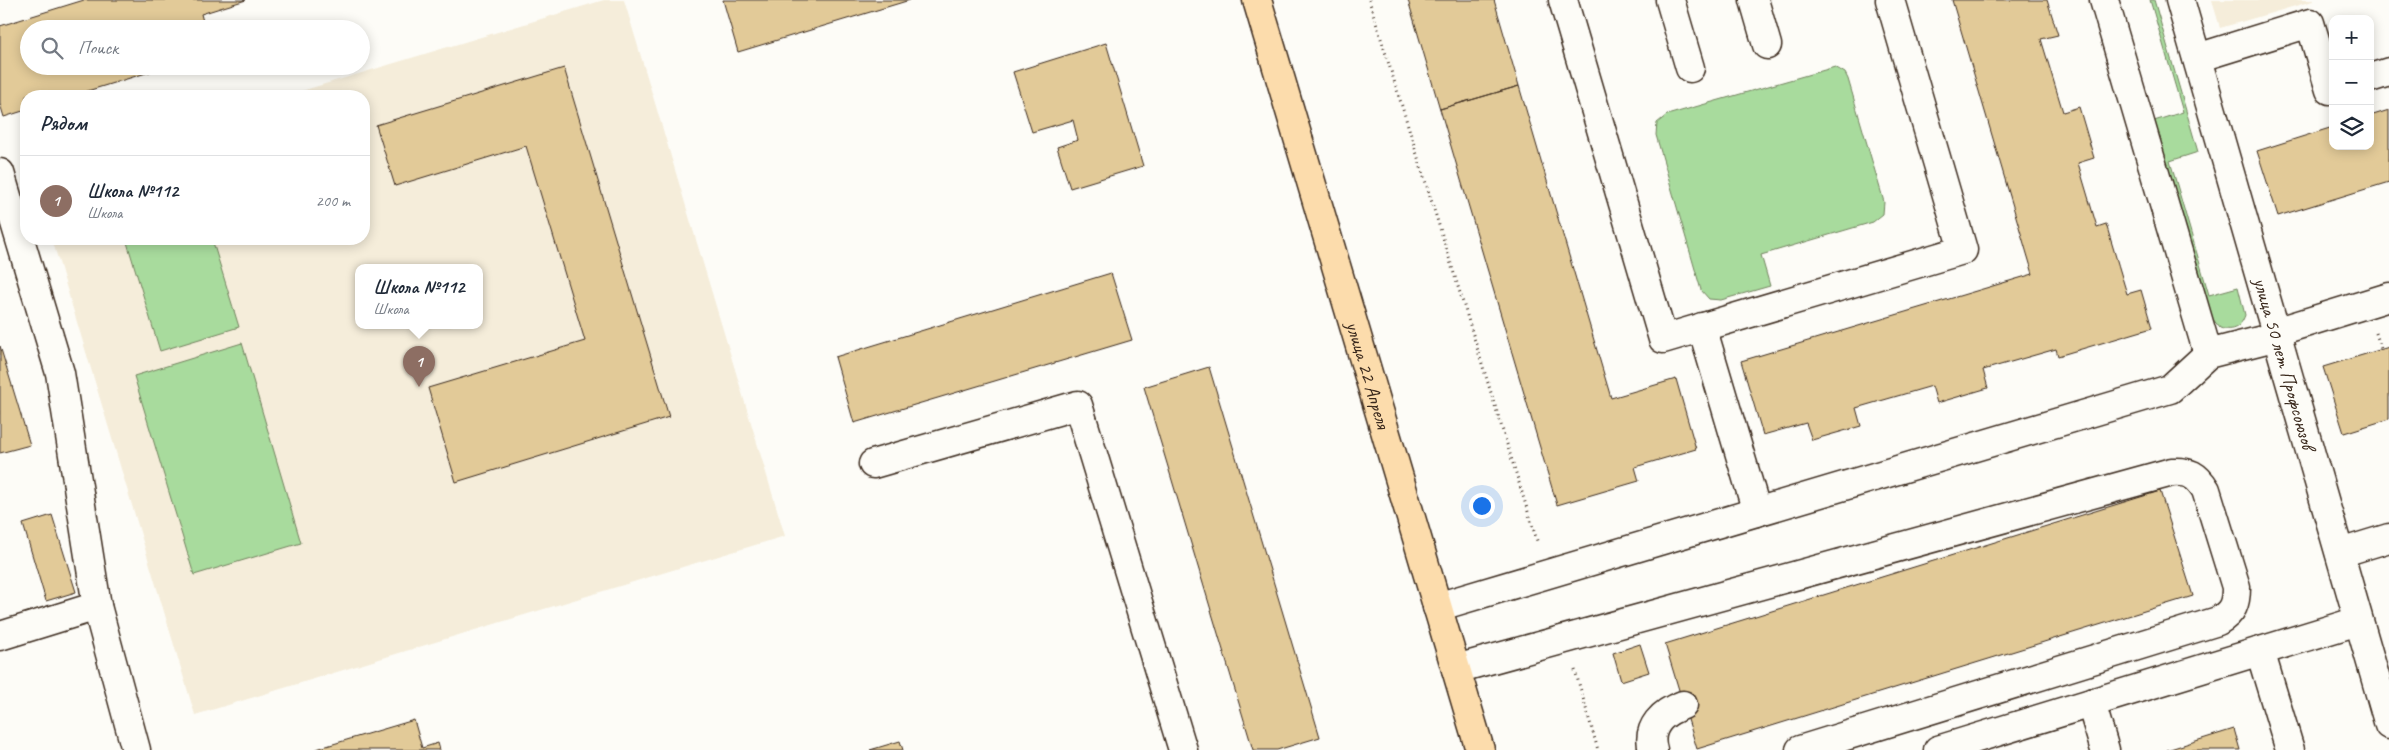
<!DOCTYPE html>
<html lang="ru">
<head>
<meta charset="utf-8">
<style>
  body { margin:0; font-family:Caveat,sans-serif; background:#f6f6f7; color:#1f2937 }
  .controls { position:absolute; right:15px; top:15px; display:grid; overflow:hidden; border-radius:10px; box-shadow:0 2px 12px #0003 }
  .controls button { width:45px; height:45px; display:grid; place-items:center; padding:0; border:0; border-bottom:1px solid #e0e1e3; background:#fff; color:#1f2937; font:25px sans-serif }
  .you { position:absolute; left:1481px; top:505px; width:18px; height:18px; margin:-12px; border:4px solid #fff; border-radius:50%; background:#1a73e8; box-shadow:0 0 0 8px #1a73e833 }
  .badge { display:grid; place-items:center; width:32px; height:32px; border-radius:50%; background:#ea580c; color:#fff; font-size:16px; font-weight:700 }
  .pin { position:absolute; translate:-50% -41px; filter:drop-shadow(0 1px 2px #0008) }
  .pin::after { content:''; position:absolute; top:26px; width:18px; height:15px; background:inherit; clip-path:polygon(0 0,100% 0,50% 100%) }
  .popup { position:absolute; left:355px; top:264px; width:128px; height:65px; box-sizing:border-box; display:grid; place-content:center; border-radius:10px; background:#fff; filter:drop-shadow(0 1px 4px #0005); font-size:16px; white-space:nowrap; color:#747a83 }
  .popup b { font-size:19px; color:#1f2937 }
  .popup::after { content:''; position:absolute; left:50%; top:100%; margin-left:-10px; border:10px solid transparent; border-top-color:#fff }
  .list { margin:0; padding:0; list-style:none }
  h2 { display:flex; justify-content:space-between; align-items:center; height:65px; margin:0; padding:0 20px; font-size:21px }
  h2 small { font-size:16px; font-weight:400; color:#747a83 }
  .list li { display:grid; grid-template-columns:32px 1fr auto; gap:15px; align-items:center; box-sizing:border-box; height:90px; padding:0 20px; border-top:1px solid #e0e1e3 }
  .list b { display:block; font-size:19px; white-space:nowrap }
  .list p { margin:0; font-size:16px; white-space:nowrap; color:#747a83 }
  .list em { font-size:16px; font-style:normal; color:#747a83 }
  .icon { flex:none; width:28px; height:28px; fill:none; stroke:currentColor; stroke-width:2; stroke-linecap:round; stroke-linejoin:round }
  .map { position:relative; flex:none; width:2389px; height:750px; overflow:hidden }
  .search { position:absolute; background:#fff; box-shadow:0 2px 12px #0003; left:20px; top:20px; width:350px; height:55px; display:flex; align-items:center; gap:12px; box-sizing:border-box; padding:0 18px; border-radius:28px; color:#747a83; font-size:19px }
  .panel { position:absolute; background:#fff; box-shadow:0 2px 12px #0003; left:20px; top:90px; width:350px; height:155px; border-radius:20px }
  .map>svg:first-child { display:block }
  .built { fill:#f5edda; fill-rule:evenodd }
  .green { fill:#a8db9d; stroke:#72825e }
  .building { fill:#e2ca98; stroke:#3b2a1e }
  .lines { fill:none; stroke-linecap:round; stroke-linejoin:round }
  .minor-casing { stroke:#3b2a1e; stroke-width:31 }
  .major-casing { stroke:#3b2a1e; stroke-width:31 }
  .path { stroke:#3b2a1e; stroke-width:3; stroke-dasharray:1 4; stroke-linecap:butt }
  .minor { stroke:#fdfcf7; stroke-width:28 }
  .major { stroke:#fcdcac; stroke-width:28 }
  .labels { text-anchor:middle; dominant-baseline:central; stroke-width:5; stroke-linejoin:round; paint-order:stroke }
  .street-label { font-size:20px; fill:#3b2a1e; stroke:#fdfcf7 }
</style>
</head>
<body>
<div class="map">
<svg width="2389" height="750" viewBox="0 0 2389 750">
  <rect width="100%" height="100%" fill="#fdfcf7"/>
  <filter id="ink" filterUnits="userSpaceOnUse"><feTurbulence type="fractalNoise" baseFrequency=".02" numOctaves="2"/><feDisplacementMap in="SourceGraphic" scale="10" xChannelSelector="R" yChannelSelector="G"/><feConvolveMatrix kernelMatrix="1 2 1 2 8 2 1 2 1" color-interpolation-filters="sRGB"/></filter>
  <g filter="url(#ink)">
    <path class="built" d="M604 0H624L785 536 195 715 52 239H364V96H285ZM359 268H479V326H359Z
      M2212 0H2316L2220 28Z"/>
    <path class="green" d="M2150 0H2154L2198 152 2170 161 2209 295 2238 287 2245 315C2241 327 2233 332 2220 328L2212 318 2154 121 2183 112Z
      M1835 67 1845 73 1848 79 1884 202 1883 214 1873 222 1761 255 1770 286 1721 300 1709 299 1701 290 1656 135 1657 123 1667 115Z
      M126 239H212L239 327 160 351Z
      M242 343 301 543 194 575 134 376Z"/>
    <path class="building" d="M84 0H246L201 14 205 29H29V66H169L71 96H26V110L4 117 0 104V26Z
      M723 0H910L738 52Z
      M1408 0H1494L1519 86 1440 109Z
      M1952 0H2047L2058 35 2041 39 2063 112 2079 107 2094 158 2078 163 2097 227 2106 224 2127 294 2141 290 2152 328 2058 356 2056 349 1983 370 1988 388 1937 403 1932 386 1856 408 1861 426 1812 440 1806 423 1763 435 1741 361 2033 274Z
      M1106 43 1143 166 1070 188 1057 147 1078 140 1073 120 1032 132 1013 72Z
      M564 68 669 417 456 482 428 388 585 341 526 146 395 186 376 125Z
      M1519 86 1611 398 1676 379 1696 449 1635 467 1639 481 1557 505 1440 109Z
      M2389 110V182L2278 216 2257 151 2333 127V146H2370V116Z
      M1111 273 1132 340 854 423 835 357Z
      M0 346 30 445 0 453Z
      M2389 347V419L2344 433 2323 367Z
      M1209 367 1320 737 1277 750H1253L1144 387Z
      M2160 491 2193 596 1697 749 1665 644Z
      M52 515 76 592 46 601 23 524Z
      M1640 644 1649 672 1621 681 1613 653Z
      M414 720 422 748 438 743 440 750H313Z
      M2234 729 2240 750H2167Z
      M900 741 903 750H870Z"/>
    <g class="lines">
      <defs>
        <g id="minor">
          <path d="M1563 0 1663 339 1963 250 1890 0"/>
          <path d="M1670 0 1690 68"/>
          <path d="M1754 0 1767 45"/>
          <path d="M2104 0 2208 354"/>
          <path id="s1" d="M2180 0 2389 725"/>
          <path d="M2197 58 2310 23 2330 90 2333 89"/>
          <path d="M2370 78 2389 72"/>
          <path d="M0 173 60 373 97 606 136 750"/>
          <path d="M1702 327 1757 512"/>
          <path d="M2276 332 2389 297"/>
          <path d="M873 464 1078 405 1183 750"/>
          <path d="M2340 553 2389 538"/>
          <path d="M1437 607 2170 389 2208 354 2278 336"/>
          <path d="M0 636 97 606"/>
          <path d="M2260 651 2290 750"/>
          <path d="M1456 669 2172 472C2189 471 2197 475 2206 490L2236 587C2236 604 2233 612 2218 621L1800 750"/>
          <path d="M2091 703 2105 750"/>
          <path d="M1653 750C1646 727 1663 712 1683 705"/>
          <path d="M1938 750 2358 621"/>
        </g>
        <g id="major">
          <path id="s2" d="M1257 0 1480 750"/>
        </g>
      </defs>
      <use href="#minor" class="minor-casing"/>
      <use href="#major" class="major-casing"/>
      <path class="path" d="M1369 0 1538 544
        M2376 333 2381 349
        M1575 670 1598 750"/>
      <use href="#minor" class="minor"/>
      <use href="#major" class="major"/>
    </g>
  </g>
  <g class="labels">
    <g class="street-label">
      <text stroke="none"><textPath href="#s1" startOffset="378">улица 50 лет Профсоюзов</textPath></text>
      <text stroke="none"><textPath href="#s2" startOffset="391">улица 22 Апреля</textPath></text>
    </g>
  </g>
</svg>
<div class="controls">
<button>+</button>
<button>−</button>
<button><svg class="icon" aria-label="layers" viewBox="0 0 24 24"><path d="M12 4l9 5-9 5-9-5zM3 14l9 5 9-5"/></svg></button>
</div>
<div class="you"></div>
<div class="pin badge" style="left:419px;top:387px;background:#8d6e63">1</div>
<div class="popup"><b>Школа №112</b>Школа</div>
<div class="search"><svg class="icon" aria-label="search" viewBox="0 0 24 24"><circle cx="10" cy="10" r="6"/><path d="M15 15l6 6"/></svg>Поиск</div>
<section class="panel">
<h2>Рядом<small></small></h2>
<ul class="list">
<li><span class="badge" style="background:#8d6e63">1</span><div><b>Школа №112</b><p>Школа</p></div><em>200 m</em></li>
</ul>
</section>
</div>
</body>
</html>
